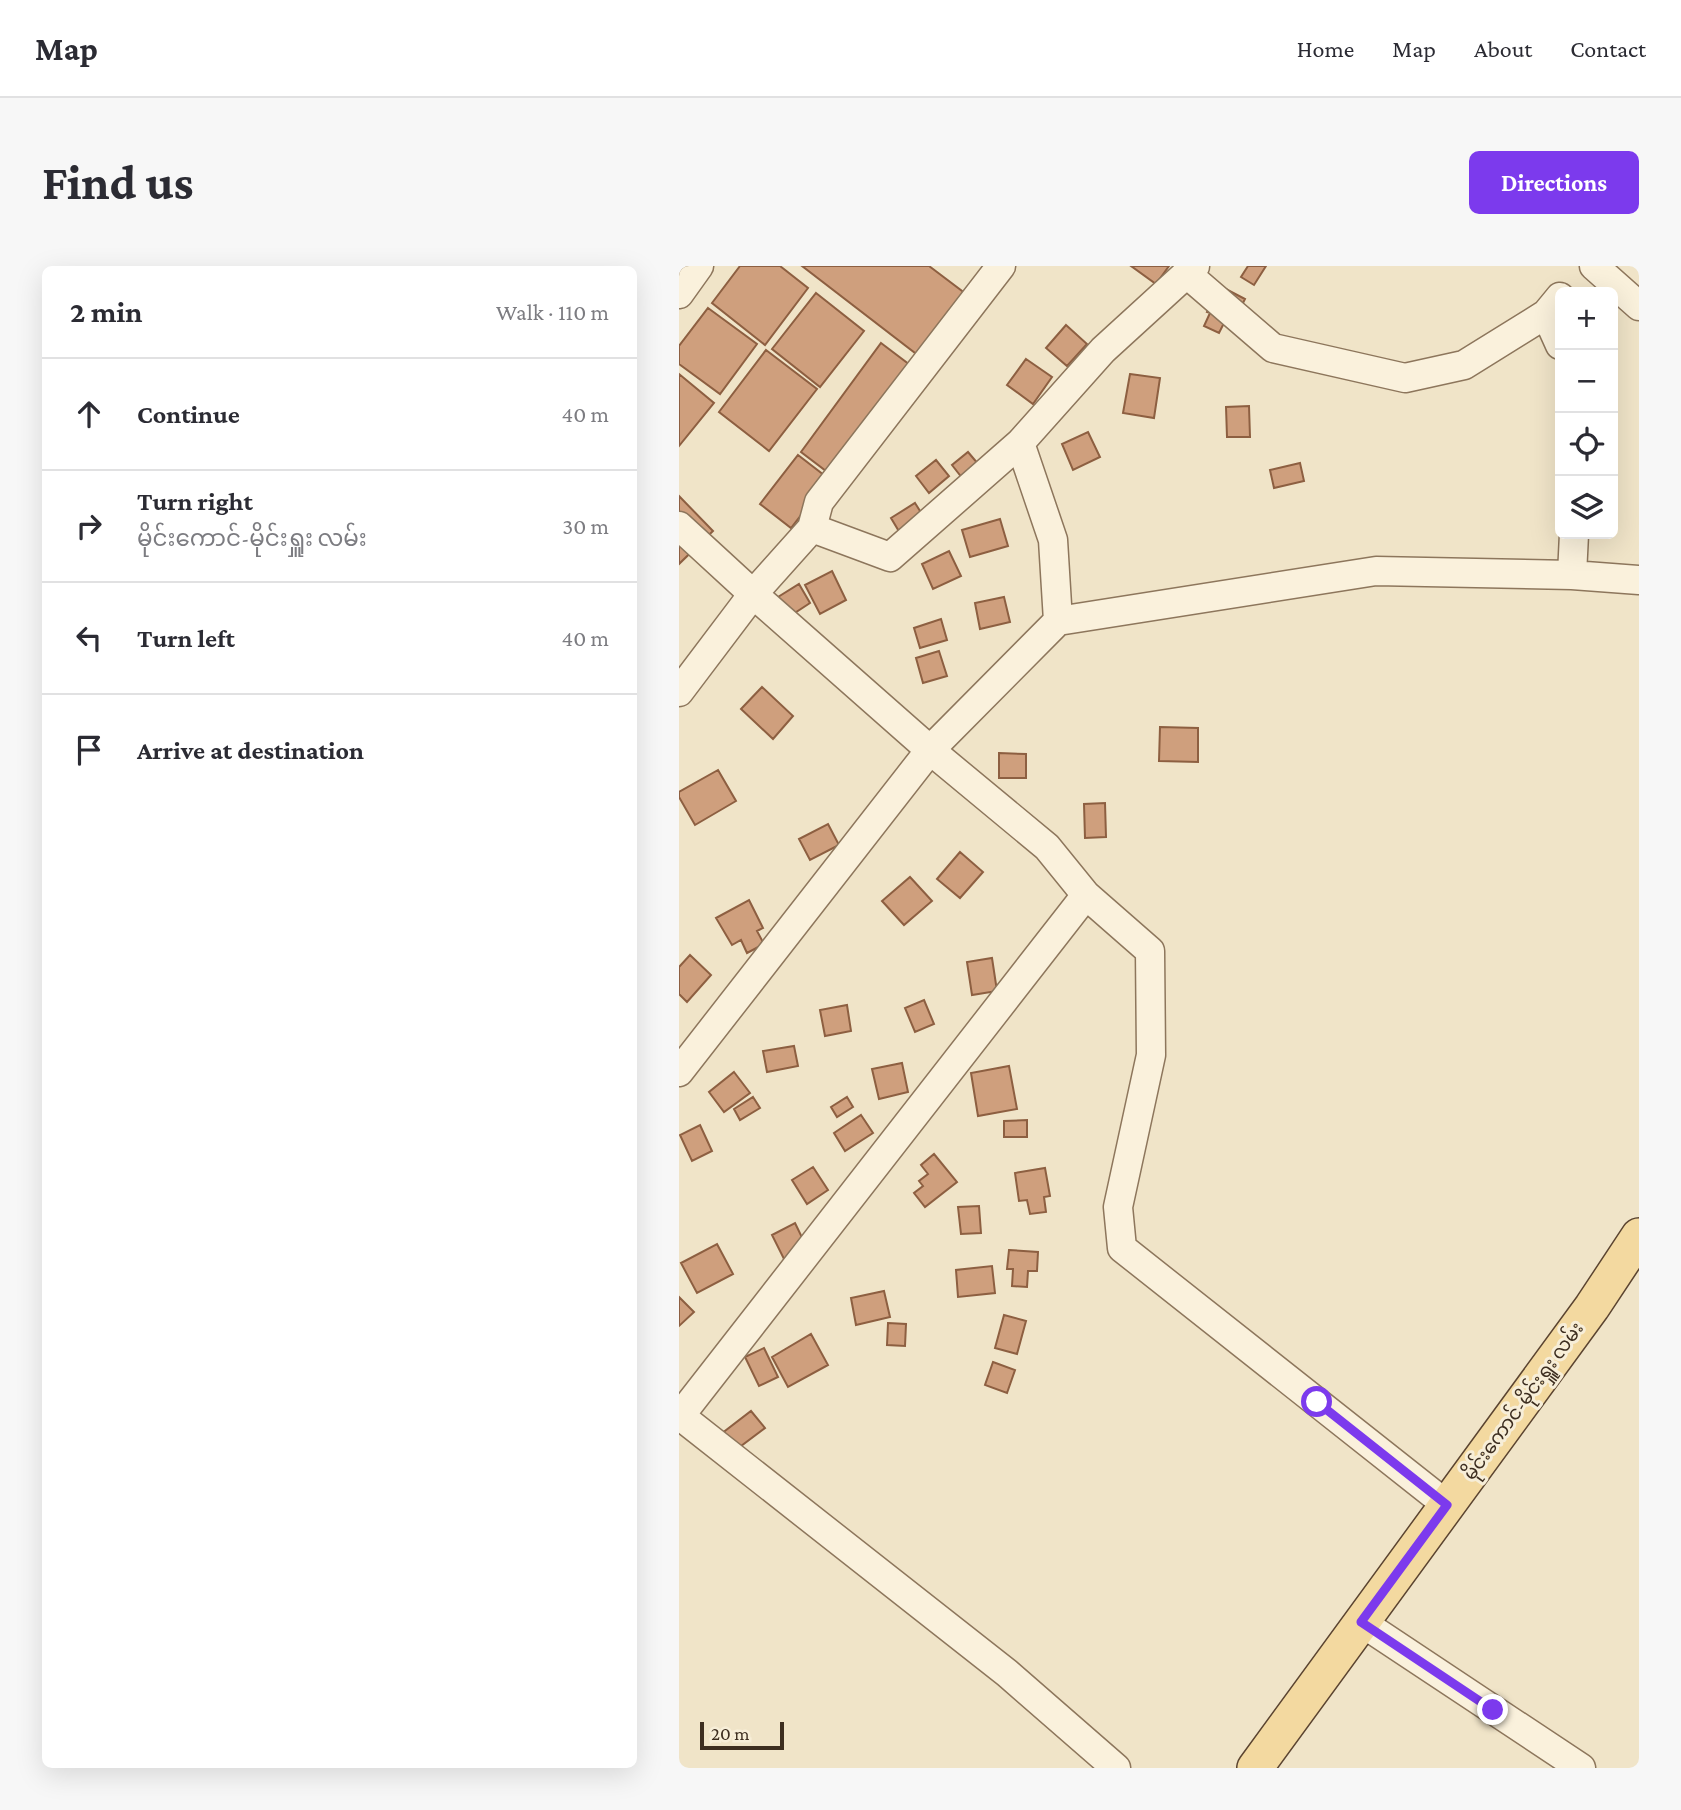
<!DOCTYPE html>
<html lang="en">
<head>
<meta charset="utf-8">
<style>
  body { margin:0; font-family:"Crimson Pro","Noto Sans Myanmar",serif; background:#f7f7f7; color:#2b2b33 }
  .controls { position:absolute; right:21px; top:21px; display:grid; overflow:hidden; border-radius:10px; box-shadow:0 7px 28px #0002 }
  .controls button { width:63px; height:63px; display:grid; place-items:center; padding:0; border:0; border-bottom:2px solid #e1e1e2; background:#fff; color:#2b2b33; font:35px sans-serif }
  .scale { position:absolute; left:21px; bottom:18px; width:84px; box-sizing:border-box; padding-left:7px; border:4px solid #3d2e20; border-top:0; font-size:19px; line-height:24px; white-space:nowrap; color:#3d2e20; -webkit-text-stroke:5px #f7eed8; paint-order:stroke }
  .stop { position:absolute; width:21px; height:21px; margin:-16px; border:5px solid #7c3aed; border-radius:50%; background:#fff }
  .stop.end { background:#7c3aed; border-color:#fff; box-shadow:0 2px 7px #0008 }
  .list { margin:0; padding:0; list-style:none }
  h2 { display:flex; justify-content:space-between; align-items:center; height:91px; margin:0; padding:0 28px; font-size:30px }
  h2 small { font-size:23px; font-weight:400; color:#7c7c81 }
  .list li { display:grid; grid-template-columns:46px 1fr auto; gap:21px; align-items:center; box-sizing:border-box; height:112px; padding:0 28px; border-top:2px solid #e1e1e2 }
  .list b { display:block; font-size:26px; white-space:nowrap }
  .list p { margin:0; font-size:23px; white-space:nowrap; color:#7c7c81 }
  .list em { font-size:23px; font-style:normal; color:#7c7c81 }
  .icon { flex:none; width:38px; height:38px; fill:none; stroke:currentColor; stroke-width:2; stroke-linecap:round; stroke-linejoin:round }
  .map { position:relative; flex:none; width:960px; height:1502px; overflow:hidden; border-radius:10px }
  header { display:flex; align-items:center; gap:42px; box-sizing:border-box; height:98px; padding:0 35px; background:#fff; border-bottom:2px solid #e1e1e2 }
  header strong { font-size:33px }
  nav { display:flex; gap:38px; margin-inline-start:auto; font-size:24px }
  .intro { display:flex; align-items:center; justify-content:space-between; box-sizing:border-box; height:168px; padding:0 42px }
  h1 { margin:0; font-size:49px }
  .button { padding:18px 32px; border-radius:10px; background:#7c3aed; color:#fff; font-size:24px; font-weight:700 }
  main { display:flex; gap:42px; padding:0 42px }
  aside { flex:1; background:#fff; border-radius:10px; box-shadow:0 7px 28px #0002 }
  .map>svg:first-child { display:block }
  .building { fill:#cf9f7d; stroke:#8d5f41; stroke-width:2 }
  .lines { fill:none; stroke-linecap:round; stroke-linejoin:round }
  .minor-casing { stroke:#8d765c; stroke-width:31 }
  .major-casing { stroke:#5b4430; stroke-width:38 }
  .minor { stroke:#faf1dc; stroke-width:28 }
  .major { stroke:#f3d9a0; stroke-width:35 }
  .route { stroke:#7c3aed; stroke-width:9 }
  .labels { text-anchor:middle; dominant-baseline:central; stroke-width:6; stroke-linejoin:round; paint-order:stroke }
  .street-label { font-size:19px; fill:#3d2e20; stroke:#f7eed8 }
</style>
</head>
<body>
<header>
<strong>Map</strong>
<nav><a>Home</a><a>Map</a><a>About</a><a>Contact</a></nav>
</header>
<div class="intro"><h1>Find us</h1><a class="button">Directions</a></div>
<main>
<aside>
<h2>2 min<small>Walk · 110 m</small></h2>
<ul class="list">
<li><svg class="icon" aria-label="ahead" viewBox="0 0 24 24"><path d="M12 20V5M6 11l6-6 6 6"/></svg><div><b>Continue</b></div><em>40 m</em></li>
<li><svg class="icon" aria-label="right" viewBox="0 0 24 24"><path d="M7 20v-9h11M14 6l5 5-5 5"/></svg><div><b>Turn right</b><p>မိုင်းကောင်-မိုင်းရှူး လမ်း</p></div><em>30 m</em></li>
<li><svg class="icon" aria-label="left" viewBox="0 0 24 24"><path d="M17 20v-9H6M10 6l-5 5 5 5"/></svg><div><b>Turn left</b></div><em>40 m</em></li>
<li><svg class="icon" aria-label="arrive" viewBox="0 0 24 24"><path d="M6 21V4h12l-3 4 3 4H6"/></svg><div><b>Arrive at destination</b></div></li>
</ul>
</aside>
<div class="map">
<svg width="960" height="1502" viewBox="0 0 960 1502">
  <rect width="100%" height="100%" fill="#f0e4c8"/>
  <path class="building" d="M61 0H101L129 22 86 79 33 37Z
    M123 0H250L287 28 240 90Z
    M452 0H490L477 18Z
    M569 0H587L575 19 562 11Z
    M541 20 566 33 553 59 546 55 540 67 525 60 531 47 528 46Z
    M137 27 185 65 141 121 93 83Z
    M29 42 78 78 41 128 0 98V80Z
    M387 59 408 78 388 100 367 82Z
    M202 77 231 99 151 208 122 186Z
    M87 84 138 123 90 185 40 146Z
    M347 93 373 111 354 138 328 119Z
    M0 108 35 137 0 180Z
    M451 108 481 112 475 152 444 147Z
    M570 140 571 171H548L547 141Z
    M409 166 421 191 394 204 383 178Z
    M289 186 300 199 284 213 273 199Z
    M119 189 150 213 112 262 81 238Z
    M257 194 270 210 250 227 237 210Z
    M621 197 625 215 595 222 591 204Z
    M0 230 34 265 0 298Z
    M236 237 248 256 224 272 212 252Z
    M321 253 329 280 291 291 283 264Z
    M270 285 282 310 254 323 243 298Z
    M153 305 167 334 141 348 126 319Z
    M120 318 131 337 111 350 99 331Z
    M325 331 331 356 301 363 296 337Z
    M262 353 268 374 241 382 235 362Z
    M260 385 268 410 244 417 237 392Z
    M83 421 114 450 94 473 62 443Z
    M481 461 519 462V496L480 495Z
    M320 487 347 488V512H320Z
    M39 504 57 535 16 559 0 531V526Z
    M426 537 427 571 406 572 405 538Z
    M149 558 160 579 131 594 120 573Z
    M281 586 304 606 281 632 258 613Z
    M231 611 253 635 225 659 203 635Z
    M70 634 84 662 78 665 85 678 68 687 62 674 53 679 37 652Z
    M11 689 32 709 8 736 0 728V701Z
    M313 692 318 725 293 729 288 696Z
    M245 734 255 758 236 766 226 742Z
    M168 739 172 765 146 770 141 744Z
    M115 780 119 800 88 806 84 785Z
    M223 797 229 826 200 833 193 803Z
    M330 800 338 843 299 850 292 807Z
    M55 806 71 827 45 846 30 826Z
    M74 831 81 842 61 854 55 843Z
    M168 831 174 841 158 851 152 841Z
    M182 849 194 867 166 885 155 867Z
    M348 854V871H325V855Z
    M21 859 33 885 13 895 1 869Z
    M255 888 278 916 246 941 235 927 244 920 240 915 249 908 242 899Z
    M134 901 149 924 128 938 113 914Z
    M366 902 371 930 365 931 367 946 351 948 348 934 340 935 336 907Z
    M300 940 302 967 282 968 279 941Z
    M116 957 131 988 108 999 93 969Z
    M38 978 54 1008 18 1027 2 997Z
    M330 984 359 986 358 1005H349L348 1021 333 1020 334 1003H328Z
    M313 1000 316 1027 279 1031 277 1004Z
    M205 1025 211 1051 177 1059 172 1032Z
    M0 1031 15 1046 0 1060Z
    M325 1049 347 1055 338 1088 316 1082Z
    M209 1057 227 1058 226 1080 208 1079Z
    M132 1068 149 1099 109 1121 93 1091Z
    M85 1082 99 1111 80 1120 66 1091Z
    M314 1096 336 1104 328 1127 306 1119Z
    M72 1145 86 1162 54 1186 42 1168Z"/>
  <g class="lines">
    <defs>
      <path id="minor" d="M915 0 960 40
        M508 8 594 82 726 112 785 99 867 48 881 31
        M0 28 20 0
        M867 48 881 79
        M341 177 374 274 379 355
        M0 260 74 328 251 484 368 581 407 629 471 685 472 789 439 941 443 982 768 1239
        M133 262 211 291 341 177 424 84 516 0
        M893 309 895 268
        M0 426 74 328 133 262 140 236 322 0
        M0 806 251 484 379 355 697 305 893 309 960 314
        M0 1149 328 1407 437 1502
        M1 1150 407 629
        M682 1356 902 1502"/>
      <path id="major" d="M576 1502 913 1041 960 970"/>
    </defs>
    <use href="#minor" class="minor-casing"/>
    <use href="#major" class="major-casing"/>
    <use href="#minor" class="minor"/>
    <use href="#major" class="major"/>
  </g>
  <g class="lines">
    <path class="route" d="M638 1136 768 1239 682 1356 814 1444"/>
  </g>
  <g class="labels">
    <g class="street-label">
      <text transform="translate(844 1135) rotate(-54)">မိုင်းကောင်-မိုင်းရှူး လမ်း</text>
    </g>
  </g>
</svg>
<div class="controls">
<button>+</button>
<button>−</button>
<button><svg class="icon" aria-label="locate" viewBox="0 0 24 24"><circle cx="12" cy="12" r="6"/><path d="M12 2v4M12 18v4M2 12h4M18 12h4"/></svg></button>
<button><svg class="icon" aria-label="layers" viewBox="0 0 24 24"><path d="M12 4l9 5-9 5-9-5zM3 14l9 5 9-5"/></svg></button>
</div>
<div class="scale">20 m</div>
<div class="stop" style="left:638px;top:1136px"></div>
<div class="stop end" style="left:814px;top:1444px"></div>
</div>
</main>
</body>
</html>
